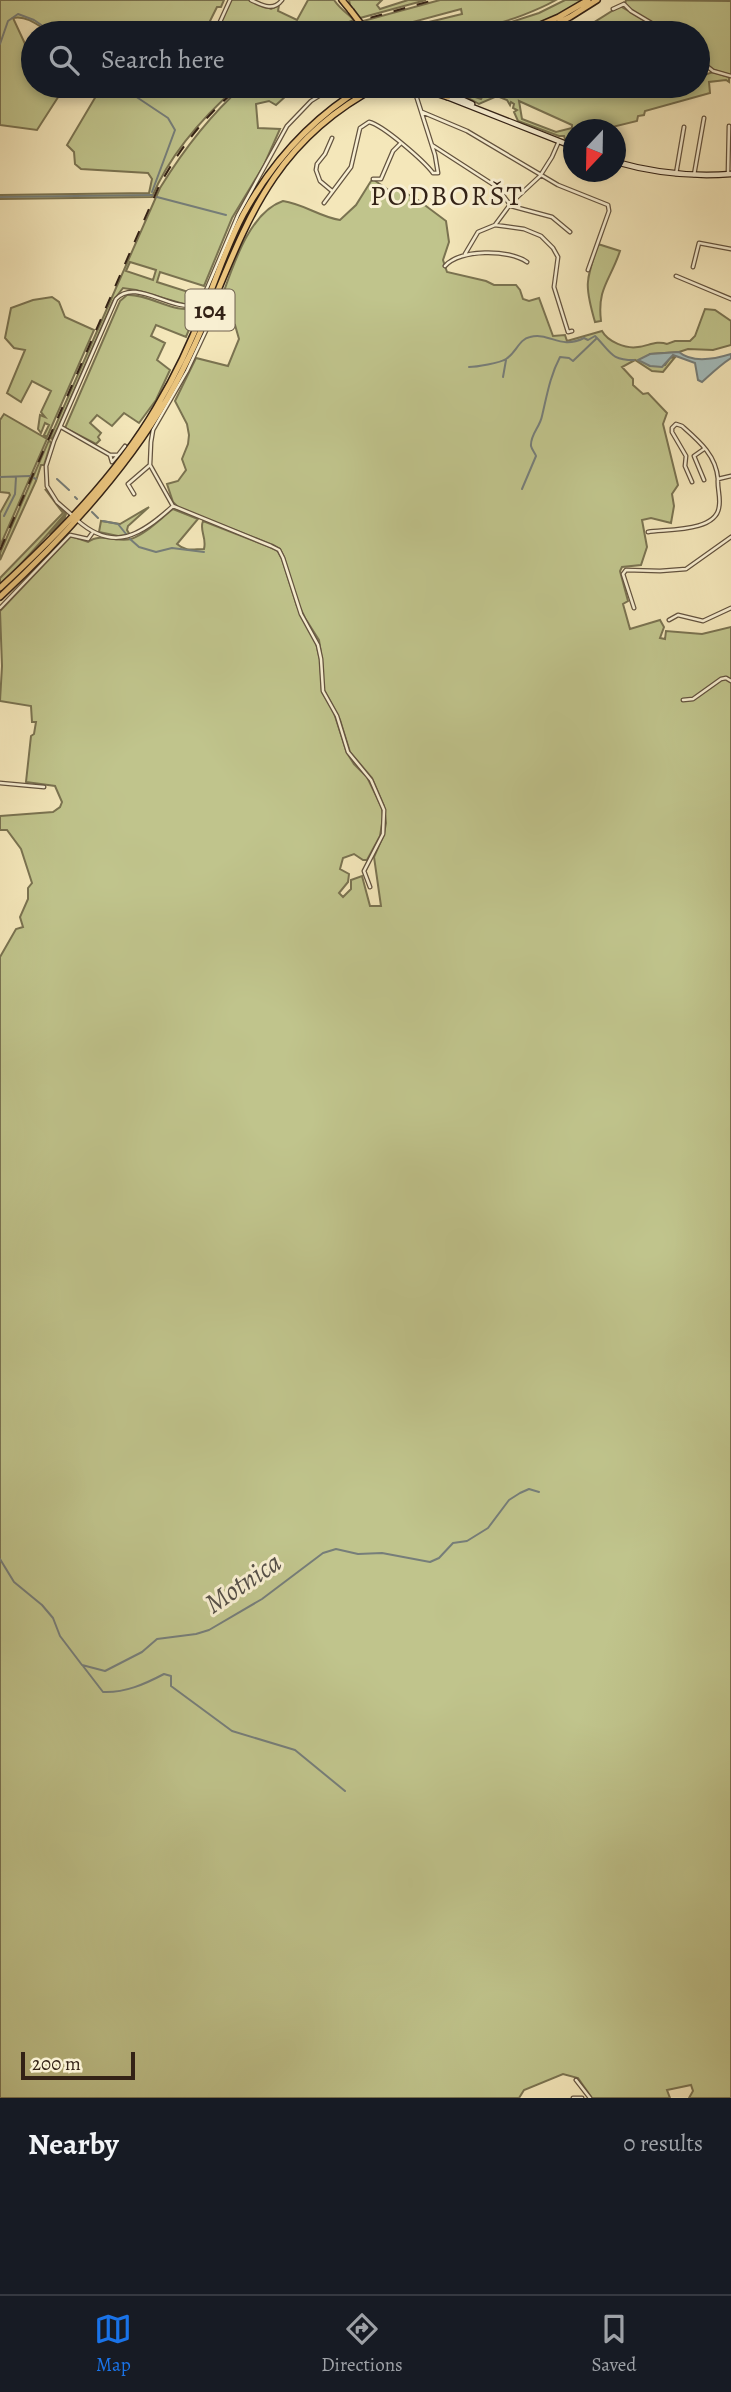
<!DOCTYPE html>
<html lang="en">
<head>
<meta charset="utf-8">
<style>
  body { margin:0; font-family:Alegreya,serif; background:#242831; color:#f1f3f6 }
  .compass { position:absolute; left:563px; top:119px; width:63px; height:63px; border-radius:50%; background:#171b24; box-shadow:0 4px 10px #0003; rotate:202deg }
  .scale { position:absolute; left:21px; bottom:18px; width:114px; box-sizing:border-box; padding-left:7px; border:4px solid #332216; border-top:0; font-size:19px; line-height:24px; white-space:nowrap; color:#332216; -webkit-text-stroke:5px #f8efd2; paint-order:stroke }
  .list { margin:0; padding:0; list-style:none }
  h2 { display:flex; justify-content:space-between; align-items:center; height:91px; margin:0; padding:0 28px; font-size:30px }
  h2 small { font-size:23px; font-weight:400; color:#9ea1a6 }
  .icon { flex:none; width:38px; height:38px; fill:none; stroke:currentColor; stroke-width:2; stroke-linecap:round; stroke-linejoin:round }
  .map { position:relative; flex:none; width:731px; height:2098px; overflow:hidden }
  .search { position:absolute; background:#171b24; box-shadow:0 4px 10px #0003; left:21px; right:21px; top:21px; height:77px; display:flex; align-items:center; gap:18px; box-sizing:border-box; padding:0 24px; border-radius:38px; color:#9ea1a6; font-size:26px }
  .sheet { height:196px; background:#171b24 }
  nav { display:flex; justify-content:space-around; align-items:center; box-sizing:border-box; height:98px; border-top:2px solid #363941; background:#171b24; font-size:19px; color:#9ea1a6 }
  nav a { display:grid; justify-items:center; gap:4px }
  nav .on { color:#1a73e8 }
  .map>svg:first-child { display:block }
  .green { fill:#c0c48c; stroke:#7a7351; stroke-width:2; fill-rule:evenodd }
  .water { fill:#a3bcbc; stroke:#767e7a; stroke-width:2 }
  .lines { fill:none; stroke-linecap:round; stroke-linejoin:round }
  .stream { stroke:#767e7a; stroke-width:2 }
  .street-casing { stroke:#63533f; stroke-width:5 }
  .secondary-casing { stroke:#332216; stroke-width:7 }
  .primary-casing { stroke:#332216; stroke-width:8 }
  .street { stroke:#f8efd2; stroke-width:2.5 }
  .secondary { stroke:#f8efd2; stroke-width:4.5 }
  .primary { stroke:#eac47d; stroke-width:5 }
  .rail { stroke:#332216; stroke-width:2; stroke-dasharray:12 12; stroke-linecap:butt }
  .primary-bridge-casing { stroke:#332216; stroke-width:8; stroke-linecap:butt }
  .primary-bridge { stroke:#eac47d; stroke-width:5 }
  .labels { text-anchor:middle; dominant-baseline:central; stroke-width:6; stroke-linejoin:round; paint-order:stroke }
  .shield { fill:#f8efd2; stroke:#6e604e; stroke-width:2 }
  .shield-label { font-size:24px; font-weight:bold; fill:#332216 }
  .neighbourhood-label { font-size:28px; letter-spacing:2px; fill:#332216; stroke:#f8efd2 }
  .water-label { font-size:28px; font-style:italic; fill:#555048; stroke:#f8efd2 }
</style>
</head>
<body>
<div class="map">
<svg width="731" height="2098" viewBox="0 0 731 2098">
  <rect width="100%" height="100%" fill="#f4e7ba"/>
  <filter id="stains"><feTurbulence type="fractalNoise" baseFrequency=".00286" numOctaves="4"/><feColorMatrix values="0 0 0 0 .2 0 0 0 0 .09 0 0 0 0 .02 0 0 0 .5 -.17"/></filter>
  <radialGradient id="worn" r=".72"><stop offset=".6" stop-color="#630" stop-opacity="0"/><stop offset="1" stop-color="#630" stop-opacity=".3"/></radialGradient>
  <path class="green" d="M0 0H224L221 7H217L204 33H50C39 26 27 15 13 18L33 61V86H56L62 91 37 130 0 125Z
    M231 0H249L271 9 279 5 278 11 297 20 308 0H334C340 9 347 13 354 20L321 33H311L313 30 301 24 298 33H216Z
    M349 0H382L377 5 380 9 408 0H426L360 18 350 5Z
    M440 0H556C542 8 503 25 487 24L481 33H374L363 21ZM461 9 462 14 396 30 394 27Z
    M565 0H584L553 18 516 33H483L486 30 539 13Z
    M626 0 731 1V75L714 70 698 58V33H671L631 10 625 4Z
    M620 6 666 33H577Z
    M356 23 363 33H329L332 32Z
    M713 72 729 77V82L726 80 709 82 710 93 645 111 644 115 638 116 637 121 612 127 611 129 574 130 573 142 565 139 564 136H559L518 121 514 112 517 110 513 108 514 104 511 102 510 105 507 100 497 96 479 104 458 92 462 86H477L472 96 481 99 488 86H664L665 88 698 86V77ZM519 101 572 125V128L556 132 522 119Z
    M102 86H238C204 116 170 154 152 197L0 199V195L149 193 152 179 148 173 81 169 75 164 74 152 67 145Z
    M243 86H297L276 105 269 101 256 104 258 128 280 129 264 165 232 218 204 286 160 272 157 282 198 295 196 299 187 305 136 290 123 288 113 301 58 427 52 439 50 438 160 188C184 149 209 116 243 86ZM130 262 156 270 153 280 126 271Z
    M374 180 390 191H400L414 197 446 221 449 242 443 260 447 272 486 281 494 285H516L520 290 523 299 529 301 539 298 553 336 565 335 567 341 602 331C608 342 626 349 638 347 648 346 657 340 667 344L675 341H690L695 336 705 309 715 310 731 321V345L713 350 688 349 679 352 650 354 645 362 650 366 665 365 670 358 676 356 663 372 652 371 635 360 622 367 633 379V385L643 394 648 393 667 413 663 424 678 485 672 494 674 506 671 523 651 518 642 520 647 547 641 565 622 567 620 571 628 601 623 604 630 629 660 620 664 627 660 638 665 639 666 631 702 634 731 627V2098H689L693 2091 691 2085 667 2090 670 2098H592L578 2078 563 2074 524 2090 519 2098H0V957L16 929 23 927 20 917 28 899V888L32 883 21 849 7 830H0V816L53 812 60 807 62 802 55 786 26 782 31 736 34 734 36 722H32L31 706 0 701 2 666 0 611 71 536 88 542C101 532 116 543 131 539 147 533 160 519 173 509L198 519 177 544C186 552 193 549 204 549 207 537 199 531 203 521L277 550 282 559 297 606 316 643 320 660 322 692 333 710 347 753 354 764 367 777 382 808 383 818 380 836 367 860H363L354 854 343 858 340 869 349 874 348 882 339 893 343 897 351 889V880L362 876 370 906H381L374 857 384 834 386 823 384 806 372 778 350 752 340 720 323 688 322 660 319 640 305 618 297 601 284 557 280 549 273 545 179 508 173 502 167 484 178 481 186 470 182 459 188 444 189 435 187 424 175 401 196 358 228 366 239 339 235 325 219 305C231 273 247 213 283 201 304 204 320 217 340 220L356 205 371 181Z
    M598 244 620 251C610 281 597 288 601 321L595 322C584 284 586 281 598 244Z
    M127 295C148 293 178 316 194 307L197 310 186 337 156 325 151 336 165 343 157 360 170 370 156 400 139 423 124 413 112 426 97 415 90 423 101 433 98 437 100 440 96 444 65 428 120 301Z
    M52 297 59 302 65 317 94 330 47 437 44 435 49 425 45 423 41 433 38 429 40 415 45 417 41 412 51 391 32 381 21 402 7 393 25 350 14 348 5 338 11 308 33 300Z
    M4 414 47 439 0 546V513L10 495 9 493 0 492V420Z
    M49 440 51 443 44 465H41L36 481 0 560V553Z
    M45 489 66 514C64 523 56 528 49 534L65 517V514C44 539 24 562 0 585V578L63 513Z
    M149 507 128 526 127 530 130 535 118 536 99 532 101 521 120 524Z"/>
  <path class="water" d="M679 352C693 364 715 359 731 354V358C720 365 712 373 702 382L698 380 695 363 673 355 662 367 650 366 638 360 650 354Z"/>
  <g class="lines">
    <path class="stream" d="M0 44 8 21 18 14 34 20 53 33
      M120 86 168 118 175 130 152 192
      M0 197 152 195
      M157 197 226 215
      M469 367C476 367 500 363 506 359 516 353 519 339 530 337 550 332 560 350 584 338L588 340 595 336 597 338
      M503 377 506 360
      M0 477 30 476
      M34 478 36 479
      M57 479 69 490
      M522 489 536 456C535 453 532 450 531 446 530 435 540 427 542 416 547 395 550 376 560 357L569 358 573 361 597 338C612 354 612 360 634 360
      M75 497 77 499
      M92 512 98 518
      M4 516 15 494 16 477
      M103 521 118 524 126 534
      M130 539 139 547 156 552 172 548 204 552
      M0 1559 14 1582 42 1605 53 1618 60 1636 82 1665 105 1671 142 1652 157 1639 196 1634 209 1630 262 1599 323 1553 336 1549 358 1554 382 1553 430 1562 439 1558 453 1543 467 1541 488 1528 509 1500 520 1493 529 1489 539 1492
      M83 1666 103 1692C125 1693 145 1684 164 1674L171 1676V1686L232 1731 295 1750 345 1791"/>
    <defs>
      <path id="street" d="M251 0C262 5 273 12 282 0
        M624 4 631 11 668 33
        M613 9 624 4
        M215 33 230 0
        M698 59 713 71 731 76
        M422 112 467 131 558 185 608 205 609 211 588 270
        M432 145 497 187 511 206 552 217 570 232
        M676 174 684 127
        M728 174 729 126
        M694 175 704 118
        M373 179H381L393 151 400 144
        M332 191 320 181 316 170 317 164 325 154 332 138
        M324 203 351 167 360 128 369 122C383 125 424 161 433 173H438L435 155 414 89
        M495 225 524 229 541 236 553 248 558 257 554 287 568 332 572 331
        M465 254 478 232 495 225 512 202 540 176 552 157 559 141
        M445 266C460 249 509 249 527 262
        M693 267 699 243 731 249
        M676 276 731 299
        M61 427 110 455 112 462 118 455
        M704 449 694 456 704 480
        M110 455H118L125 446
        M692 482 685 466 686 456 672 432V428L676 424 682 426C699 441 716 455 718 479
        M134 494 128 484 150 465
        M173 506 271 546 279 550 283 558 301 614 318 645 321 659 323 691 337 716 348 752 371 780 384 810 383 834 364 871 370 887
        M72 515 57 502 47 486 46 466 54 441 116 299C135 278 170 311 196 305L205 293 238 215 287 126 311 101 335 86
        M77 520C114 553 141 535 173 506L150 465 151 442 153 430 187 371 211 320
        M648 532C667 529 716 532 719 507 721 498 717 488 718 479L731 476
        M0 608 70 535 88 539 93 532
        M634 608 623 574 626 570 660 571 686 569 731 537
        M669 620 678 615 703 621 731 608
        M683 700 693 699 721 679 726 678 731 681
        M0 783 44 787
        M576 2080 590 2098
        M573 2098H582"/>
      <path id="secondary" d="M433 86 472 104
        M447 97 574 147
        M616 162C654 173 691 177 731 174"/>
      <path id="primary" d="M342 0 351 11
        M522 33 559 17 588 0
        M538 33 570 17 597 0
        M414 86 448 97
        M437 86 442 90
        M0 588C57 535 116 476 156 408 175 376 191 343 204 308 217 277 227 245 243 215 272 162 313 117 365 86
        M0 597C62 539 124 473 167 399 237 278 240 158 379 86"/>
    </defs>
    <use href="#street" class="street-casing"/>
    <use href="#secondary" class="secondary-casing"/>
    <use href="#primary" class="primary-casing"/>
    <use href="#street" class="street"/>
    <use href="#secondary" class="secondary"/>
    <use href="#primary" class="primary"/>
    <path class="rail" d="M325 33 362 20 434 0
      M0 550 159 186C180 148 207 113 241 86"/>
    <defs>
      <path id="primary-bridge" d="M351 11 364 28"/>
    </defs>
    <use href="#primary-bridge" class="primary-bridge-casing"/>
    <use href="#primary-bridge" class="primary-bridge"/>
  </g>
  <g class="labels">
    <rect class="shield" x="185.5" y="289.5" width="49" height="41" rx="5"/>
    <g class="shield-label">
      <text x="210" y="310">104</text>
    </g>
    <g class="neighbourhood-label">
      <text x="447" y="196">PODBORŠT</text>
    </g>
    <g class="water-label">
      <text transform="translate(243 1583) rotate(-34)">Motnica</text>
    </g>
  </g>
  <rect width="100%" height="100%" filter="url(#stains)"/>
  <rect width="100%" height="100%" fill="url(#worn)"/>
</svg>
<svg class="compass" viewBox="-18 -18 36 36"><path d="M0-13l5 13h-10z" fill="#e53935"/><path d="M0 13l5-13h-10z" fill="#9ea1a6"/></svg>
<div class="scale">200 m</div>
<div class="search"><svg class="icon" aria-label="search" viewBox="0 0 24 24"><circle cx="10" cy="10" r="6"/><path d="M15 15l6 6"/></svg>Search here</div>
</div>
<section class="sheet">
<h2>Nearby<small>0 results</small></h2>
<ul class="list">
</ul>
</section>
<nav>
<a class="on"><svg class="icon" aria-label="map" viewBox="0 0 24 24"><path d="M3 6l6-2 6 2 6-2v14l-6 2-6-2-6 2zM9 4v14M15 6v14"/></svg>Map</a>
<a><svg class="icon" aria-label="directions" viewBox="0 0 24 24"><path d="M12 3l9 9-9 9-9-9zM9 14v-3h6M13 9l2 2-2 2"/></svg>Directions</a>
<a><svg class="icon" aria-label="saved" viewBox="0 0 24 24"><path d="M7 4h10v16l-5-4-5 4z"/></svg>Saved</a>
</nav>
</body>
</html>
